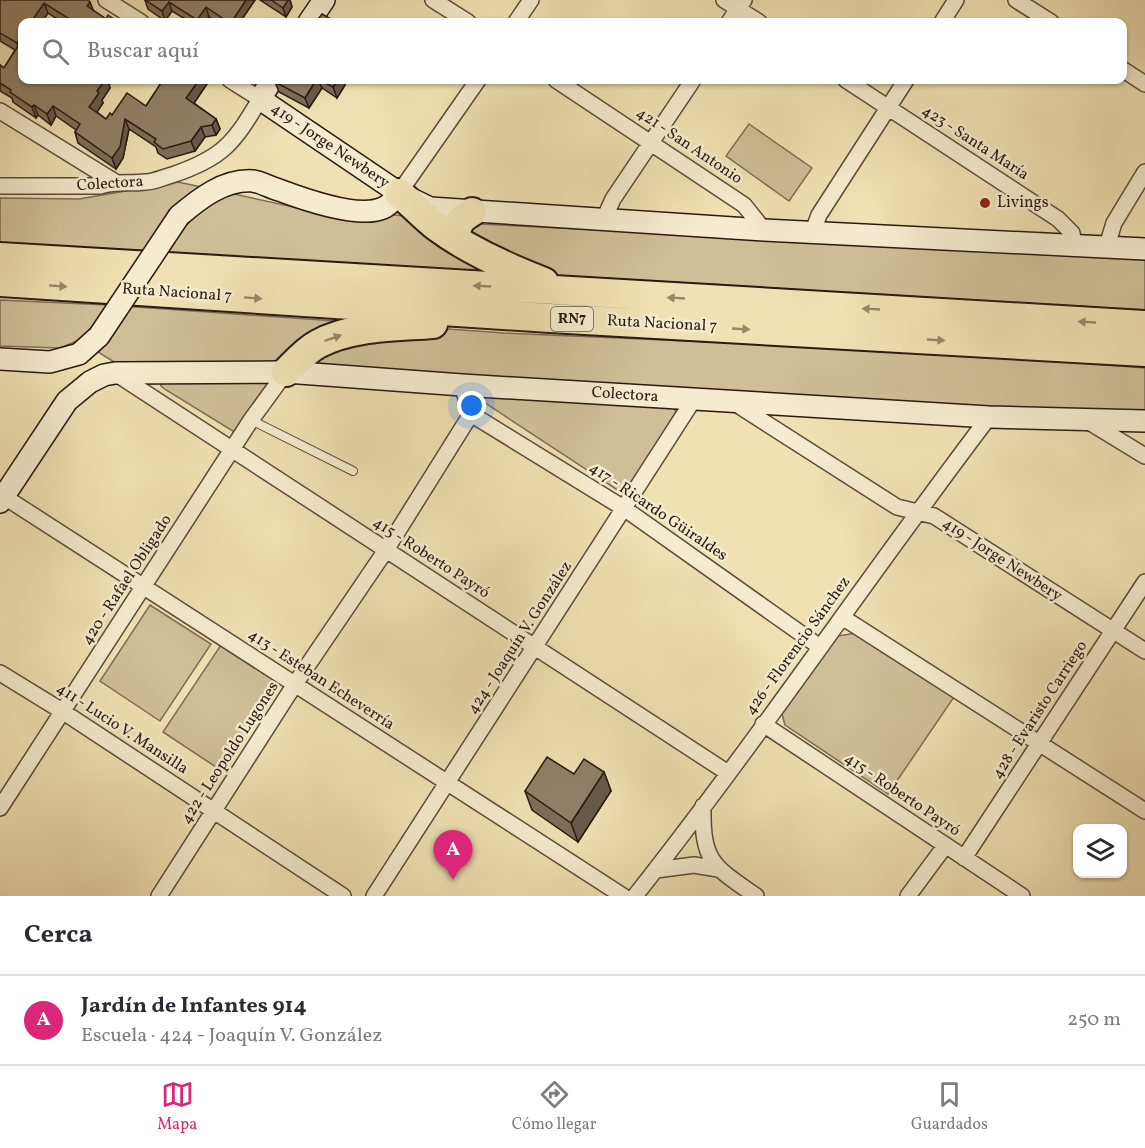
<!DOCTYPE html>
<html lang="es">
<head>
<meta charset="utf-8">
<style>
  body { margin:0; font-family:Vollkorn,serif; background:#f7f7f7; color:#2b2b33 }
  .controls { position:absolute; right:18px; bottom:18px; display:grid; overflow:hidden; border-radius:12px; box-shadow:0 2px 4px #0004 }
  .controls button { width:54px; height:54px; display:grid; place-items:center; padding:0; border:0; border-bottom:2px solid #e1e1e2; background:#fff; color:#2b2b33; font:30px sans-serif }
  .you { position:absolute; left:472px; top:406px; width:21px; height:21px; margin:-15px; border:4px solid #fff; border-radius:50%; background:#1a73e8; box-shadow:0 0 0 9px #1a73e833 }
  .badge { display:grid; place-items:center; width:39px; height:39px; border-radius:50%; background:#db2777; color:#fff; font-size:20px; font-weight:700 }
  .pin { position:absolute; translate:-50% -50px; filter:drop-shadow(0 2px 3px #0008) }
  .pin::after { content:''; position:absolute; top:32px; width:21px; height:18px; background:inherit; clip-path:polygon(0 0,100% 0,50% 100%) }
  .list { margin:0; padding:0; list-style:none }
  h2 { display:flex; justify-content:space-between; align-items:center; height:78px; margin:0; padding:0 24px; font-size:26px }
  h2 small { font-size:20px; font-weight:400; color:#7c7c81 }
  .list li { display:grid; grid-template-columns:39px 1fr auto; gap:18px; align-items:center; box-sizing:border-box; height:90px; padding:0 24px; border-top:2px solid #e1e1e2 }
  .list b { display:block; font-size:22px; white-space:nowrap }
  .list p { margin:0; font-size:20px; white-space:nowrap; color:#7c7c81 }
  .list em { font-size:20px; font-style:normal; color:#7c7c81 }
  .icon { flex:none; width:33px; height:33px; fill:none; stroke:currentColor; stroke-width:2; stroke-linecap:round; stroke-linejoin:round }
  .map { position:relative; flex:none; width:1145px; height:896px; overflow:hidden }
  .search { position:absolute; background:#fff; box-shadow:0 2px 4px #0004; left:18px; right:18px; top:18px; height:66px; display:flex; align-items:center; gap:15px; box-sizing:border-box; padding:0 21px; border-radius:12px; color:#7c7c81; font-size:22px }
  .sheet { height:168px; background:#fff }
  nav { display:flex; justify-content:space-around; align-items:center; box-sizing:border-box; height:84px; border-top:2px solid #e1e1e2; background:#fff; font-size:16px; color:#7c7c81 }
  nav a { display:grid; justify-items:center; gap:3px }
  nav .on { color:#db2777 }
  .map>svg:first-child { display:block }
  .green { fill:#cfbe98; stroke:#7d6c55; stroke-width:1.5 }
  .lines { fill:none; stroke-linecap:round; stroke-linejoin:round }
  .lane-casing { stroke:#5c4b3a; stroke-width:10 }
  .street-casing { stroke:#5c4b3a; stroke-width:18 }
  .secondary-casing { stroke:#2b1912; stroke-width:24 }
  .highway-casing { stroke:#2b1912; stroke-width:32 }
  .lane { stroke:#f5ebce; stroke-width:8 }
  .street { stroke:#f5ebce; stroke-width:15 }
  .secondary { stroke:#f5ebce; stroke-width:21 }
  .highway { stroke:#f0e0b3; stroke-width:28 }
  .secondary-bridge-casing { stroke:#2b1912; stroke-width:24; stroke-linecap:butt }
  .secondary-bridge { stroke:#f5ebce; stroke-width:21 }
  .wall { fill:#7d6e58; stroke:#2b1912; stroke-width:1.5 }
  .shaded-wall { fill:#665a47; stroke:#2b1912; stroke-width:1.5 }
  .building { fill:#918066; stroke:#2b1912; stroke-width:1.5 }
  .oneway { fill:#97866b }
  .poi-dot { fill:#8f2418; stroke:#f5ebce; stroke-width:2 }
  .labels { text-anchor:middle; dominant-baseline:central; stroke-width:5; stroke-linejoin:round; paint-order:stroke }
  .shield { fill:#f5ebce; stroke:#68584a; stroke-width:1.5 }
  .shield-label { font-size:15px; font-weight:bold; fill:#2b1912 }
  .street-label { font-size:16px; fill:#2b1912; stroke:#f5ebce }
  .poi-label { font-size:16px; fill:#2b1912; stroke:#f5ebce; text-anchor:start }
</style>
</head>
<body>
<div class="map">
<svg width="1145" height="896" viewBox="0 0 1145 896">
  <rect width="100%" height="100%" fill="#f0e0b3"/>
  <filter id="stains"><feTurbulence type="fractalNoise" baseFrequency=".00333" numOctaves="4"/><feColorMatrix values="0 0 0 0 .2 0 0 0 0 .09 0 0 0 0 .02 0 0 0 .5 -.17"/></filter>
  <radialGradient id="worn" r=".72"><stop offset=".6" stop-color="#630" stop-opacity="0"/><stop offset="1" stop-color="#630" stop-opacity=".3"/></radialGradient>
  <path class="green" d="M749 124 812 168 789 201 726 156Z
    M178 182 340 217 383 214 463 221 479 224 1145 256V310L585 277 0 246V198L79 199Z
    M0 300 108 305 504 333 945 352 1145 368V418L170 367 114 362 79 340 60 348 0 346Z
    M265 379 268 385 236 433 166 390 161 386 160 380Z
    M487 396 673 406 676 412 625 495 482 401Z
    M150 605 211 644 160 721 100 681Z
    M856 633 954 697 888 794 785 725 782 714 838 636Z
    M221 645 279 684 222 771 163 732Z"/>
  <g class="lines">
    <defs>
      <path id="lane" d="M251 420 353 471"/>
      <path id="street" d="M106 0 141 22
        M433 0 468 22
        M724 0 759 22
        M1016 0 1051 22
        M516 22 531 0
        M729 22 744 0
        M942 22 956 0
        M1122 69 1145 84
        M556 80 744 205 764 230
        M846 80 1058 219 1072 233 1074 244
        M0 111 115 182
        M0 186H100C116 181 129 184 146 182 154 182 164 177 172 175 223 158 234 143 260 99L230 80
        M399 193 478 80
        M604 219 613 199 693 80
        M813 231 819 215 906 80
        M1107 246 1114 223 1145 172
        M115 373 728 773
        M733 402 897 507 934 516 1145 651
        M471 414 625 509 820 647
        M1086 420 1145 456
        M0 494 623 896
        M842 617 1145 811
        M0 673 62 711 343 896
        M763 724 1022 896
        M703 806C702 862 713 866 756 896
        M0 808 251 420 286 372
        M964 858 1145 582
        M656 870 694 865 718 869
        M159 896 295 684 386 550 471 414 462 385
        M374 896 694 399
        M635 896C758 740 869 575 989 417
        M908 896 945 846"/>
      <path id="secondary" d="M309 22 324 0
        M272 80 260 99 399 193 430 208 764 230 1145 249
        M179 216C199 199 224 179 253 181 261 182 271 188 279 190 303 199 359 219 383 208 389 206 395 198 399 193
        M0 359 50 362 79 354 99 336
        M0 502 67 401 90 382 104 375 115 373 286 372 462 385 989 417 1145 421"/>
      <path id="highway" d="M399 193C412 204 424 217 437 227 469 251 508 268 544 282
        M457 239C455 225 460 219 472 212
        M0 257 1145 325
        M0 282 550 318 1145 352
        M286 372C296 362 305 351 318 344 351 326 395 327 433 324"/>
    </defs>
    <use href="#lane" class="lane-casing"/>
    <use href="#street" class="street-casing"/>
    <use href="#secondary" class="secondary-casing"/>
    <use href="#highway" class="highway-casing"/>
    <use href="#lane" class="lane"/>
    <use href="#street" class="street"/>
    <use href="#secondary" class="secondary"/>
    <use href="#highway" class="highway"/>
    <defs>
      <path id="secondary-bridge" d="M99 336 179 216"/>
    </defs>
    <use href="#secondary-bridge" class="secondary-bridge-casing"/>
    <use href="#secondary-bridge" class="secondary-bridge"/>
  </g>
  <path class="wall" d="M0 0H88L93 10 106 19 118 22H62L48 13 42 22H22V80L109 85 110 88 102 100 103 103 97 112 106 119 112 115 146 106 160 85 159 83 155 80H205L207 84 194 103 216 119 220 129 216 135 205 137 195 151 167 159 158 153 156 147 129 129 123 158 116 169 78 143 75 132 76 130 56 116 51 125 38 115 36 118 13 102 12 98 0 91V65L4 68 15 50 0 41Z
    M145 0H255L240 22H241H218L209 17 205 22H190L172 11 165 21 148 9Z
    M260 0H290L292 7 286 17Z
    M277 80H343L345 85 337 98 322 88 309 108 279 92 275 82Z
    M604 772 611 791 578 842 532 810 525 791 574 774Z"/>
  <path class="shaded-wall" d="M246 0H255L240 22 234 18Z
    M288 0H290L292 7 286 17 283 8Z
    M90 2 94 12 87 6Z
    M169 2 172 11 165 21 162 11Z
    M44 3 48 13 42 22H31Z
    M206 7 209 17 205 22H198L197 20Z
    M22 35V51L20 54 17 43Z
    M105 80H113L109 85 110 88 102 100 103 103 93 118 89 107 97 91Z
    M199 80H205L207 84 190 109 186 98Z
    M316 80H318L322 88 309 108 305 98Z
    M338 80H343L345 85 337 98 333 87Z
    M34 105 38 115 36 118 32 107Z
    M53 106 56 116 51 125 47 114Z
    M125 119 129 129 123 158 116 169 112 158Z
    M216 119 220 129 216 135 212 125Z
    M201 127 205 137 195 151 191 141Z
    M604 772 611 791 578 842 571 823Z"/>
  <path class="building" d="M0 0H88L90 2 87 6 106 19 108 15 118 22H74L44 3 31 22H22V35L17 43 0 33Z
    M145 0H246L234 18 241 22H219L222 18 206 7 197 20 169 2 162 11Z
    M271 0H288L283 8Z
    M322 14 336 22H316Z
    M22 40V80H105L97 91 99 93 89 107 106 119 110 113 112 115 127 93 146 106 163 80H162H199L186 98 216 119 212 125 201 127 191 141 163 149 154 142 156 139 125 119 120 147 112 158 75 132 80 124 53 106 47 114 34 105 32 107 10 92 11 90 0 83V65L4 68Z
    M277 80H316L305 98 275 82Z
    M320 80H338L333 87Z
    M547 757 574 774 584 759 604 772 571 823 525 791Z"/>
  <defs><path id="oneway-solid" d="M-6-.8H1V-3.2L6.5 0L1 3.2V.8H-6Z" transform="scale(1.5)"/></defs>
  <g class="oneway">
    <use href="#oneway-solid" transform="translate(58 286) rotate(4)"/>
    <use href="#oneway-solid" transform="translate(482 286) rotate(-177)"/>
    <use href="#oneway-solid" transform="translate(253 298) rotate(4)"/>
    <use href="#oneway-solid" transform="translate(676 298) rotate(-177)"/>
    <use href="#oneway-solid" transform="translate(871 309) rotate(-177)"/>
    <use href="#oneway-solid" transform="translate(1087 322) rotate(-177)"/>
    <use href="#oneway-solid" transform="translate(741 329) rotate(3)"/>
    <use href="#oneway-solid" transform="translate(333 338) rotate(-19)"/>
    <use href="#oneway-solid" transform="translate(936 340) rotate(3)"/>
  </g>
  <circle class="poi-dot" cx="985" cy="203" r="6"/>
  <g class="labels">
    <rect class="shield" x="551" y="307" width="42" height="24" rx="4.5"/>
    <g class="shield-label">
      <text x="572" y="319">RN7</text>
    </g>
    <g class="street-label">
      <text transform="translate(975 143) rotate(33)">423 - Santa María</text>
      <text transform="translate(330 146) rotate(34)">419 - Jorge Newbery</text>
      <text transform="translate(689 146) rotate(34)">421 - San Antonio</text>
      <text transform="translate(110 184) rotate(-4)">Colectora</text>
      <text transform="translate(177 293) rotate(4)">Ruta Nacional 7</text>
      <text transform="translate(662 324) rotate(3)">Ruta Nacional 7</text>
      <text transform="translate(625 395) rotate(4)">Colectora</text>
      <text transform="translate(658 512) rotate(34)">417 - Ricardo Güiraldes</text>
      <text transform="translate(431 558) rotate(33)">415 - Roberto Payró</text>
      <text transform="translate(1002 560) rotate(33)">419 - Jorge Newbery</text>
      <text transform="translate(127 580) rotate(-57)">420 - Rafael Obligado</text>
      <text transform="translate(520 638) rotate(-57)">424 - Joaquín V. González</text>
      <text transform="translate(798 646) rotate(-54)">426 - Florencio Sánchez</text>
      <text transform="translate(321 680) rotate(33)">413 - Esteban Echeverría</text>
      <text transform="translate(1040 710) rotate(-57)">428 - Evaristo Carriego</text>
      <text transform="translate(122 729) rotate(33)">411 - Lucio V. Mansilla</text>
      <text transform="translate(230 753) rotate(-57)">422 - Leopoldo Lugones</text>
      <text transform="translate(902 795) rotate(34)">415 - Roberto Payró</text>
    </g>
    <g class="poi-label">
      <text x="997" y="203">Livings</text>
    </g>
  </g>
  <rect width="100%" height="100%" filter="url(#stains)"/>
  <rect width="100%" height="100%" fill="url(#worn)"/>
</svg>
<div class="controls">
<button><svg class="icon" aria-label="layers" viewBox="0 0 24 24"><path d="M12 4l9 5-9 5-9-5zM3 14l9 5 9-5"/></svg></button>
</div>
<div class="you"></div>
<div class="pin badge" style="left:453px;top:880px">A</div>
<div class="search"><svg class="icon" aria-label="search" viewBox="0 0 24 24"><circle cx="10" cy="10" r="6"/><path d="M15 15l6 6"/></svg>Buscar aquí</div>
</div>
<section class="sheet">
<h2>Cerca<small></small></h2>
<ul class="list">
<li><span class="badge">A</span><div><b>Jardín de Infantes 914</b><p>Escuela · 424 - Joaquín V. González</p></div><em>250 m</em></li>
</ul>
</section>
<nav>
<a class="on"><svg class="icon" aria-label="map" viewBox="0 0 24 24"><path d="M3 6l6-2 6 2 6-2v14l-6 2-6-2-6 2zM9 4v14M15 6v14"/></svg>Mapa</a>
<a><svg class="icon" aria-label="directions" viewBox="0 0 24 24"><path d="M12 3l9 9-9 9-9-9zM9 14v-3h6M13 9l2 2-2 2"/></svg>Cómo llegar</a>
<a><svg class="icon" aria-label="saved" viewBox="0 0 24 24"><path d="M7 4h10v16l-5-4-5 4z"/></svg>Guardados</a>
</nav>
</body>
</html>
